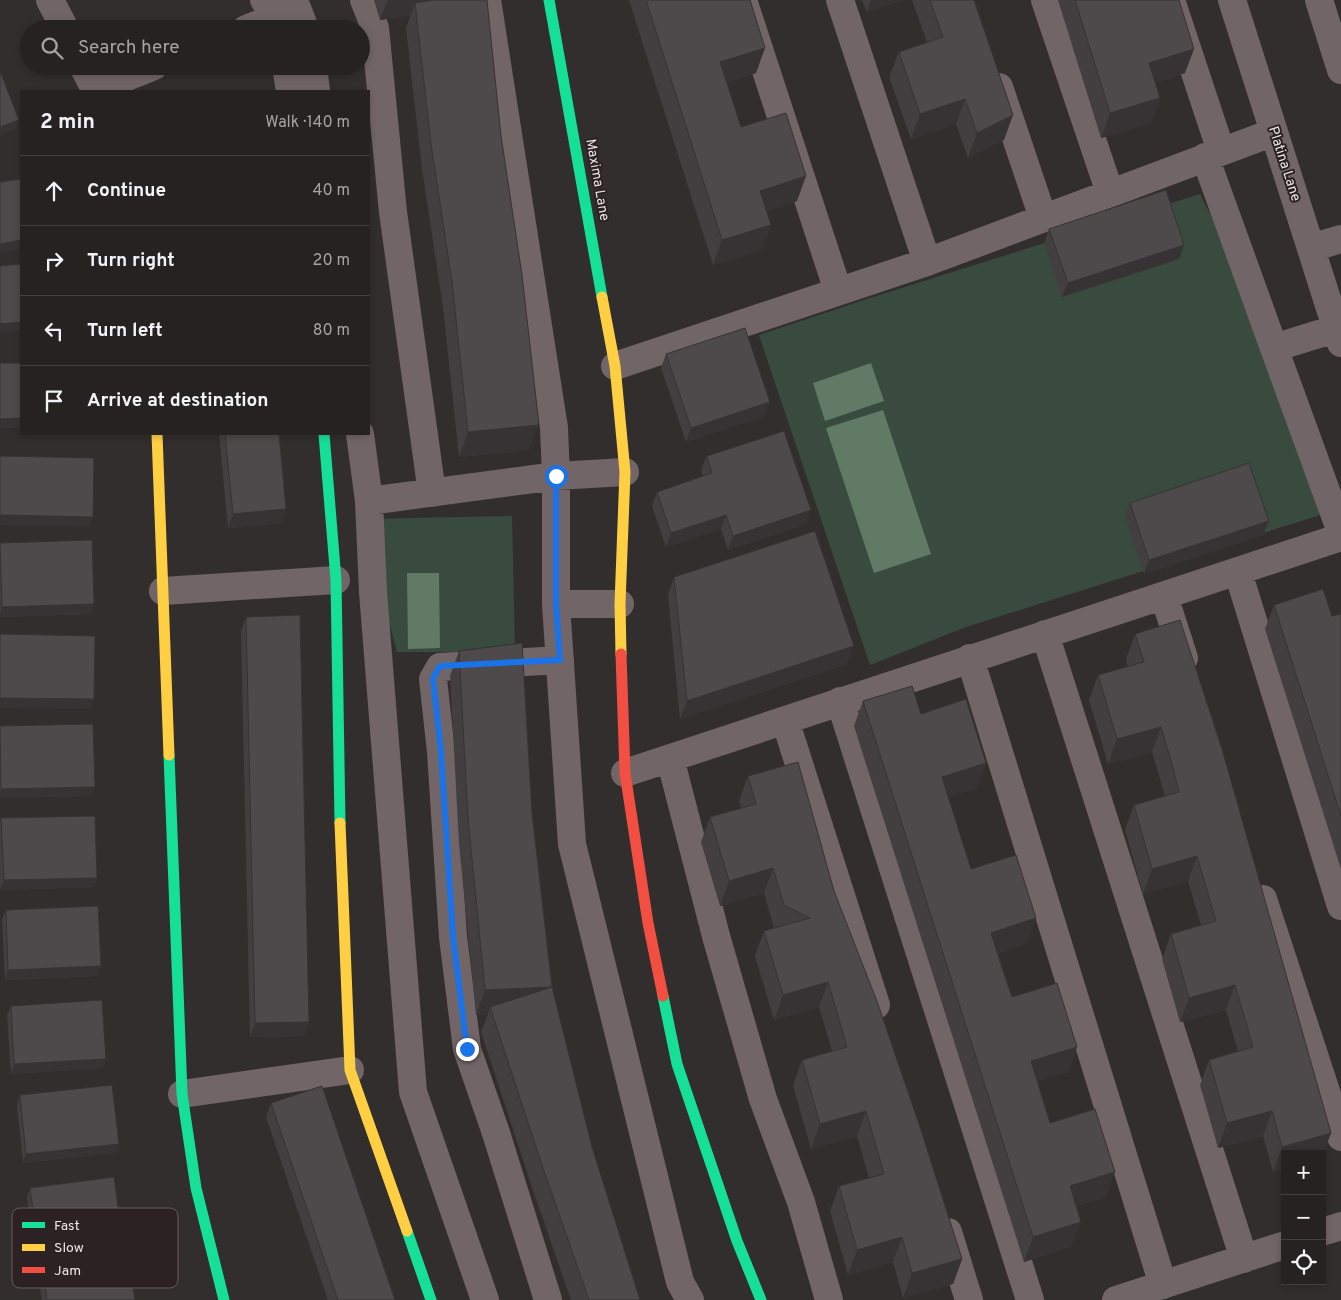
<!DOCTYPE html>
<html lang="en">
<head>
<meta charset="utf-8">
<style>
  body { margin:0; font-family:Overpass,sans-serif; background:#322f2f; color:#f1f3f6 }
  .controls { position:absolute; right:15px; bottom:15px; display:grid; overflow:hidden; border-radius:0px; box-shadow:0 2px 8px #0003 }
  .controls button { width:45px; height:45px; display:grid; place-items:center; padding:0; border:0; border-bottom:1px solid #423f40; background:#262222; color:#f1f3f6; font:25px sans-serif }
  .stop { position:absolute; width:15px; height:15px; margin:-11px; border:4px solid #1a73e8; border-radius:50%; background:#fff }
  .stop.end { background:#1a73e8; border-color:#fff; box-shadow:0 1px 5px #0008 }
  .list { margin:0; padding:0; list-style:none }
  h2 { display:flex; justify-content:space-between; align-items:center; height:65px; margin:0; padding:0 20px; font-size:21px }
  h2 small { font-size:16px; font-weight:400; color:#a4a4a5 }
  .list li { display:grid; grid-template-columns:32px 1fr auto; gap:15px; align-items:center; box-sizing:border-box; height:70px; padding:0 20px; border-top:1px solid #423f40 }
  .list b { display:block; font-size:19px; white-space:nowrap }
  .list em { font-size:16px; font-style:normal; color:#a4a4a5 }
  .icon { flex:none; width:28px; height:28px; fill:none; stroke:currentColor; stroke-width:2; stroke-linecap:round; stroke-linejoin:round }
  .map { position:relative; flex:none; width:1341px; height:1300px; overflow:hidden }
  .search { position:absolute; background:#262222; box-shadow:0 2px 8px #0003; left:20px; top:20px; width:350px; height:55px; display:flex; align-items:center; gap:12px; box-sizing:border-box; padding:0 18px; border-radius:28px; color:#a4a4a5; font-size:19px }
  .panel { position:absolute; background:#262222; box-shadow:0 2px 8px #0003; left:20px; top:90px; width:350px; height:345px; border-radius:0px }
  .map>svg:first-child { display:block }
  .green { fill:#394b3e }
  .water { fill:#607a66 }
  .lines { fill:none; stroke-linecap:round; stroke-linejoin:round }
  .street { stroke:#716568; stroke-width:28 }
  .fast { stroke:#16e098; stroke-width:11 }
  .slow { stroke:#ffcf43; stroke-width:11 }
  .jam { stroke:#f24e42; stroke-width:11 }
  .wall { fill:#433f40 }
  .shaded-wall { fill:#373334 }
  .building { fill:#4e494a; stroke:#373334 }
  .route { stroke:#1a73e8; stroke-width:6 }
  .labels { text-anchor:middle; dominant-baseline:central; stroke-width:4; stroke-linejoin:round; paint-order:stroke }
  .street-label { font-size:14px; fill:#ece5e6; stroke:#2c2123 }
  .key { fill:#2c2123; stroke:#665c5e; stroke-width:1 }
  .key-label { font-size:14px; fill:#ece5e6 }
</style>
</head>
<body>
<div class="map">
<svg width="1341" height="1300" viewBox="0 0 1341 1300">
  <rect width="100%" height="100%" fill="#332e2e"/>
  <path class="green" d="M1200 194 1276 345 1320 515 966 627 870 665 759 335 867 299Z
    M512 516 515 652H397L362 519Z"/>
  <path class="water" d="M871 363 884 401 825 421 813 383Z
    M883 410 931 554 874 573 826 428Z
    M407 573H439L440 648 408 649Z"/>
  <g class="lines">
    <path class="street" d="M50 0 65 29
      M264 0 276 17 279 29
      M294 0 305 29
      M364 0 375 28 393 212 432 493
      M487 0 554 428 556 476V604L572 844 680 1282 690 1300
      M743 0 838 291
      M840 0 927 262
      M1045 0 1110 193
      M1171 0 1221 151
      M1232 0 1341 343
      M1319 0 1341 70
      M246 29 276 17
      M83 66 96 91
      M286 66 290 91
      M313 66 316 91
      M999 87 1043 218
      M95 90 154 66
      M1205 157 1274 348 1341 327
      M1311 248 1341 239
      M1274 348 1341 532
      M615 366 927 262 1274 132
      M360 434 369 501 373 592 413 1092 485 1300
      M369 501 556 476 625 472
      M1238 572 1341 906
      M163 591 336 580
      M1164 596 1184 658
      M556 604H620
      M1045 634 1244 1259
      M970 658 1163 1285
      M840 701 1030 1300
      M785 720 876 1005
      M670 758 716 936 763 1099 801 1202 829 1300
      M625 773 1341 537
      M1263 899 1341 1137
      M182 1094 350 1070
      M948 1232 969 1300
      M1322 1232 1341 1226
      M548 1300 496 1133 467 1049 453 937 441 752 433 679 440 667 560 660
      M1116 1300 1285 1245"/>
    <path class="fast" d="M549 0 602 297
      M324 434 336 580 340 823
      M169 755 182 1094 196 1188 224 1300
      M663 996 677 1064 737 1241 761 1300
      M407 1231 431 1300"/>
    <path class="slow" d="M602 297 615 366 625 472 620 604 621 654
      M157 434 169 755
      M340 823 350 1070 407 1231"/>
    <path class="jam" d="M621 654 625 773 648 923 663 996"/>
  </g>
  <path class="wall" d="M374 0H487L529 450 459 457 443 307 422 169 406 28 411 15 380 20Z
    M629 0H750L756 73 727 82 741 127 797 201 767 211 771 225 762 250 713 265Z
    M862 0H903L867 12Z
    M912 0H974L1004 140 968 158 956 124 911 139 889 77 899 52 927 42Z
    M1058 0H1179L1185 73 1155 83 1160 98 1151 123 1101 138Z
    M1049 229 1179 259 1062 297 1044 243Z
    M666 354 765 416 686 442 661 368Z
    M219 434H279L286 509 281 523 228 528Z
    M707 456 806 524 728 550 721 529 666 547 652 506 657 492 703 476 701 470Z
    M1130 503 1269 521 1263 535 1144 574 1125 517Z
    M0 543 94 604 91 614 0 617Z
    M674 577 847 664 680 719 668 595Z
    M1274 605 1332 616 1341 614V869L1265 629Z
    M246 617 309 1022 304 1036 250 1037 241 631Z
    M1135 634 1331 1133 1322 1157V1154L1273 1172 1263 1136 1218 1148 1200 1085 1209 1060 1238 1051 1226 1010 1180 1022 1162 959 1171 934 1201 925 1188 881 1143 894 1125 830 1134 805 1165 796 1152 752 1108 764 1089 700 1098 675 1128 667 1126 659Z
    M459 651 532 813 552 987 592 1147 640 1300H571L534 1193 481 1032 488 1014 476 1015 459 844 450 676Z
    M863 701 921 714 986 763 977 788 948 797 971 869 1027 943 998 953 1012 997 1077 1047 1068 1072 1037 1081 1050 1123 1106 1197 1076 1206 1072 1246 1024 1262 854 726Z
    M0 726 95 787 91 796 0 798Z
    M748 776 834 891 962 1259 953 1284 903 1298 893 1262 848 1275 830 1211 839 1186 869 1178 857 1136 811 1149 793 1085 802 1060 832 1051 819 1007 774 1020 755 956 764 931 774 928 764 893 720 906 701 842 710 817 741 808 739 801Z
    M1 818 97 878 94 887 0 890V822Z
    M6 910 101 966 97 976 5 980 2 919Z
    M11 1006 106 1059 103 1068 11 1074 7 1015Z
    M20 1095 115 1153 23 1163 17 1105Z
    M271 1103 395 1300H328L266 1117Z
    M30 1188 122 1236 118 1245 35 1256 27 1197Z
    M44 1279 135 1300H42L40 1288Z"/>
  <path class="shaded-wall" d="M388 0H454L415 3 411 15 380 20Z
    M871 0H903L867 12Z
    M765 48 756 73 711 87 720 62Z
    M1194 49 1185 73 1140 88 1149 63Z
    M1160 98 1151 123 1101 138 1110 113Z
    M965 99 956 124 911 139 920 114Z
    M1013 115 1004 140 968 158 977 133Z
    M19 120 16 129 0 135V127Z
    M806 176 797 201 751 216 760 191Z
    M771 225 762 250 713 265 722 240Z
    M21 240V249L0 253V244Z
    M1184 245 1179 259 1062 297 1068 283Z
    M21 322V331L0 333V324Z
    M770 402 765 416 686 442 691 428Z
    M21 418V428H0V419Z
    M539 425 529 450 459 457 468 432Z
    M286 509 281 523 228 528 233 514Z
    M811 510 806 524 728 550 733 536Z
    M0 515 93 517 89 527 0 525Z
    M726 515 721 529 666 547 671 533Z
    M1269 521 1263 535 1144 574 1149 560Z
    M94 604 91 614 0 617V613L2 607Z
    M854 646 847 664 680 719 687 701Z
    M0 698 94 699 90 709 0 708Z
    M1161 727 1152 752 1108 764 1117 739Z
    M986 763 977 788 933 802 942 777Z
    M95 787 91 796 0 798V793L1 789Z
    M1197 856 1188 881 1143 894 1152 869Z
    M773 868 764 893 720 906 729 881Z
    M97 878 94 887 0 890 4 880Z
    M1036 918 1027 943 982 958 991 933Z
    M101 966 97 976 5 980 8 970Z
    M828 982 819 1007 774 1020 783 995Z
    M1235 985 1226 1010 1180 1022 1189 998Z
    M552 987 490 1007 488 1014 476 1015 485 990Z
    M309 1022 304 1036 250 1037 255 1023Z
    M1077 1047 1068 1072 1022 1086 1031 1061Z
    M106 1059 103 1068 11 1074 14 1064Z
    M866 1111 857 1136 811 1149 820 1124Z
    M1272 1111 1263 1136 1218 1148 1227 1123Z
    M1331 1133 1322 1157V1154H1285V1168L1273 1172 1282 1147Z
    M119 1144 115 1153 23 1163 26 1154Z
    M1115 1172 1106 1197 1061 1211 1070 1186Z
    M1081 1222 1072 1246 1024 1262 1033 1237Z
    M122 1236 118 1245 35 1256 38 1247Z
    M902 1237 893 1262 848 1275 857 1250Z
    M962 1259 953 1284 903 1298 912 1273Z"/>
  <path class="building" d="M433 0H487L501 136 522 275 539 425 468 432 452 282 431 144 415 3Z
    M646 0H750L765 48 720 62 741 127 786 113 806 176 760 191 771 225 722 240Z
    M930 0H974L1013 115 977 133 965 99 920 114 899 52 943 37Z
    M1075 0H1179L1194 49 1149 63 1160 98 1110 113Z
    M0 71 19 120 0 127Z
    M21 179V240L0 244V182Z
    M1166 190 1184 245 1068 283 1049 229Z
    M21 264V322L0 324V266Z
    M745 328 770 402 691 428 666 354Z
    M0 363H21V418L0 419Z
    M784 431 811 510 733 536 726 515 671 533 657 492 712 473 707 456Z
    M225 434H279L286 509 233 514Z
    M0 456 94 458 93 517 0 515Z
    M1249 463 1269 521 1149 560 1130 503Z
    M815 531 854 646 687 701 674 577Z
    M92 540 94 604 2 607 0 543Z
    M1323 589 1332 616 1341 614V816L1274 605Z
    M300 615 309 1022 255 1023 246 617Z
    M1180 620 1222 749 1331 1133 1282 1147 1272 1111 1227 1123 1209 1060 1253 1047 1245 1019 1235 985 1189 998 1171 934 1216 921 1197 856 1152 869 1134 805 1179 792 1172 764 1161 727 1117 739 1098 675 1144 662 1135 634Z
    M0 634 95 636 94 699 0 698Z
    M522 643 532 813 552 987 485 990 468 819 459 651Z
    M912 686 921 714 966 699 986 763 942 777 971 869 1016 855 1036 918 991 933 1002 968 1012 997 1057 983 1077 1047 1031 1061 1050 1123 1095 1109 1115 1172 1070 1186 1081 1222 1033 1237 863 701Z
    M93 724 95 787 1 789 0 726Z
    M798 762 834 891 878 1004 921 1130 962 1259 912 1273 902 1237 857 1250 839 1186 884 1174 866 1111 820 1124 802 1060 847 1047 839 1019 828 982 783 995 764 931 810 918 784 905 773 868 729 881 710 817 756 804 748 776Z
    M95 816 97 878 4 880 1 818Z
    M98 906 101 966 8 970 6 910Z
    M552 987 592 1147 640 1300H589L543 1168 490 1007Z
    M102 1000 106 1059 14 1064 11 1006Z
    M112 1085 119 1144 26 1154 20 1095Z
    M322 1086 395 1300H338L271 1103Z
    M114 1177 122 1236 38 1247 30 1188Z
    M129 1265 135 1300H47L44 1279Z"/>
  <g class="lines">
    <path class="route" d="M467 1049 453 937 441 752 433 678 440 666 560 660 556 604V476"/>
  </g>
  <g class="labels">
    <g class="street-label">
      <text transform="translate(1284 164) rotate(72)">Platina Lane</text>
      <text transform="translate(597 180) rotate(80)">Maxima Lane</text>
    </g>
  </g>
  <rect x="12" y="1208" width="166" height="80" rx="8" class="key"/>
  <rect x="22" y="1222" width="23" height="6" fill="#16e098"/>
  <rect x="22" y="1244" width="23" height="7" fill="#ffcf43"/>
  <rect x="22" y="1267" width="23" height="6" fill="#f24e42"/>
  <g class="key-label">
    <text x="54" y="1230">Fast</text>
    <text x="54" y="1252">Slow</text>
    <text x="54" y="1275">Jam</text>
  </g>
</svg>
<div class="controls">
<button>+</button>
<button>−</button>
<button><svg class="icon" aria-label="locate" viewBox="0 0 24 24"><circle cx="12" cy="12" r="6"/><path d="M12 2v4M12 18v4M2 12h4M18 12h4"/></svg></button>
</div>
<div class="stop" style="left:556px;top:476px"></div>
<div class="stop end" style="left:467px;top:1049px"></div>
<div class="search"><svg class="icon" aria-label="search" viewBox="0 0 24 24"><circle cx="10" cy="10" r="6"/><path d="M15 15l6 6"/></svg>Search here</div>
<section class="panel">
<h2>2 min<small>Walk · 140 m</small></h2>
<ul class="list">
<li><svg class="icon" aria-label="ahead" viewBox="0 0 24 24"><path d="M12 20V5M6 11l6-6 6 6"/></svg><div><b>Continue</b></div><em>40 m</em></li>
<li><svg class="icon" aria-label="right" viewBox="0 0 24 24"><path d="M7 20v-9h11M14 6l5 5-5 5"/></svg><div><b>Turn right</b></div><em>20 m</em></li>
<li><svg class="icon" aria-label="left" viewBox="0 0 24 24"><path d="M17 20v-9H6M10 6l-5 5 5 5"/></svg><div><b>Turn left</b></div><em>80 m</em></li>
<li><svg class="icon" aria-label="arrive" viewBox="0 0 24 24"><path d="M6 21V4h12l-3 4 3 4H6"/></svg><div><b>Arrive at destination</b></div></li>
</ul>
</section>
</div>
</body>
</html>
